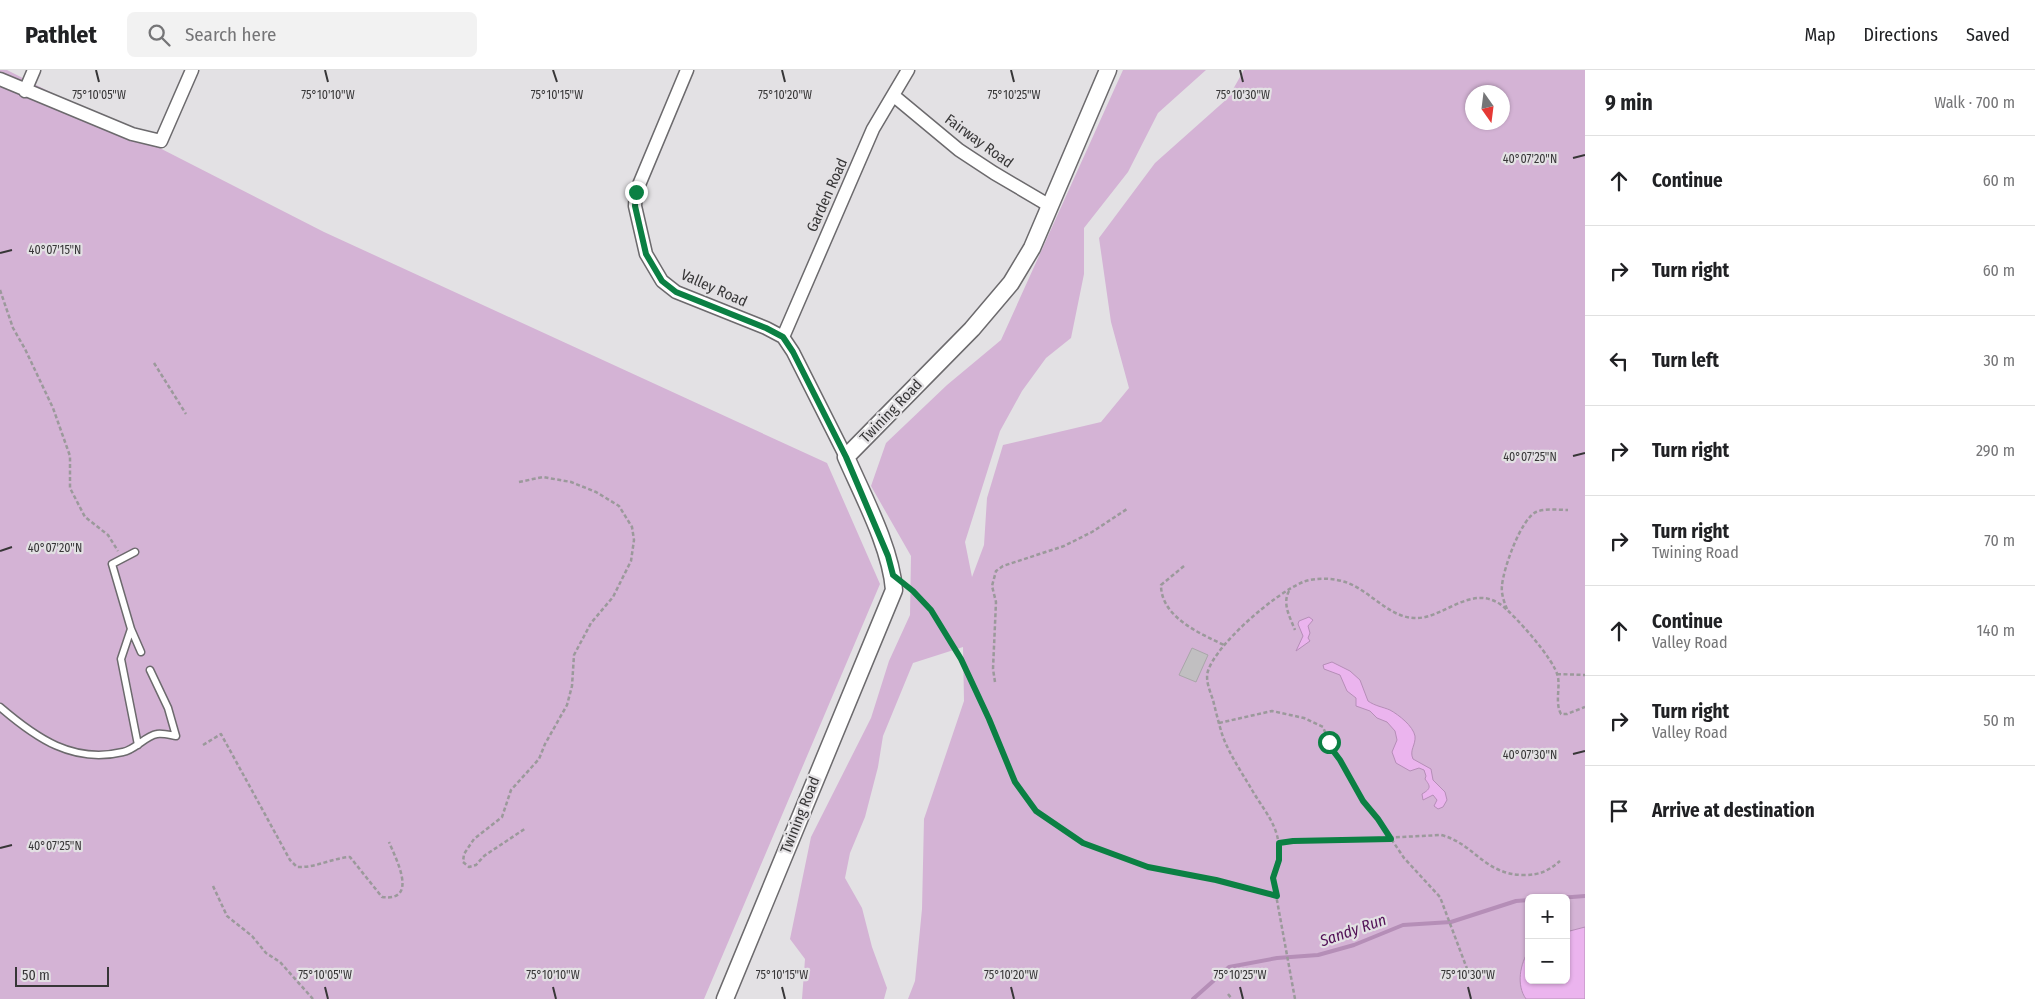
<!DOCTYPE html>
<html lang="en">
<head>
<meta charset="utf-8">
<style>
  body { margin:0; font-family:"Fira Sans Condensed",sans-serif; background:#f2f2f2; color:#202124 }
  .controls { position:absolute; right:15px; bottom:15px; display:grid; overflow:hidden; border-radius:8px; box-shadow:0 1px 4px #0004 }
  .controls button { width:45px; height:45px; display:grid; place-items:center; padding:0; border:0; border-bottom:1px solid #e0e0e0; background:#fff; color:#202124; font:25px sans-serif }
  .compass { position:absolute; left:1465px; top:15px; width:45px; height:45px; border-radius:50%; background:#fff; box-shadow:0 1px 4px #0004; rotate:166deg }
  .scale { position:absolute; left:15px; bottom:12px; width:94px; box-sizing:border-box; padding-left:5px; border:2px solid #373637; border-top:0; font-size:14px; line-height:18px; white-space:nowrap; color:#373637; -webkit-text-stroke:4px #e3e1e4; paint-order:stroke }
  .stop { position:absolute; width:15px; height:15px; margin:-11px; border:4px solid #0b8043; border-radius:50%; background:#fff }
  .stop.end { background:#0b8043; border-color:#fff; box-shadow:0 1px 5px #0008 }
  .list { margin:0; padding:0; list-style:none }
  h2 { display:flex; justify-content:space-between; align-items:center; height:65px; margin:0; padding:0 20px; font-size:21px }
  h2 small { font-size:16px; font-weight:400; color:#757577 }
  .list li { display:grid; grid-template-columns:32px 1fr auto; gap:15px; align-items:center; box-sizing:border-box; height:90px; padding:0 20px; border-top:1px solid #e0e0e0 }
  .list b { display:block; font-size:19px; white-space:nowrap }
  .list p { margin:0; font-size:16px; white-space:nowrap; color:#757577 }
  .list em { font-size:16px; font-style:normal; color:#757577 }
  .icon { flex:none; width:28px; height:28px; fill:none; stroke:currentColor; stroke-width:2; stroke-linecap:round; stroke-linejoin:round }
  .map { position:relative; flex:none; width:1585px; height:929px; overflow:hidden }
  header { display:flex; align-items:center; gap:30px; box-sizing:border-box; height:70px; padding:0 25px; background:#fff; border-bottom:1px solid #e0e0e0 }
  header strong { font-size:24px }
  nav { display:flex; gap:28px; margin-inline-start:auto; font-size:18px }
  .search { width:350px; height:45px; background:#f2f2f2; display:flex; align-items:center; gap:12px; box-sizing:border-box; padding:0 18px; border-radius:8px; color:#757577; font-size:19px }
  main { display:flex }
  aside { flex:1; background:#fff }
  .map>svg:first-child { display:block }
  .green { fill:#d4b3d5; fill-rule:evenodd }
  .water { fill:#ebb4ee; stroke:#b58eb7 }
  .lines { fill:none; stroke-linecap:round; stroke-linejoin:round }
  .stream { stroke:#b58eb7; stroke-width:4 }
  .building { fill:#c1bfc1; stroke:#a9a6a9 }
  .service-casing { stroke:#6c6a6d; stroke-width:9 }
  .minor-casing { stroke:#6c6a6d; stroke-width:15 }
  .tertiary-casing { stroke:#6c6a6d; stroke-width:19 }
  .path { stroke:#9b999b; stroke-width:2.5; stroke-dasharray:4 2.5; stroke-linecap:butt }
  .service { stroke:#fff; stroke-width:6 }
  .minor { stroke:#fff; stroke-width:12 }
  .tertiary { stroke:#fff; stroke-width:16 }
  .route { stroke:#0b8043; stroke-width:6 }
  .ticks { fill:none; stroke:#373637; stroke-width:2 }
  .labels { text-anchor:middle; dominant-baseline:central; stroke-width:4.5; stroke-linejoin:round; paint-order:stroke }
  .street-label { font-size:15px; fill:#373637; stroke:#e3e1e4 }
  .water-label { font-size:16px; font-style:italic; fill:#521257; stroke:#e3e1e4 }
  .ticks-label { font-size:12px; text-anchor:middle; fill:#373637; stroke:#e3e1e4; stroke-width:4.5; stroke-linejoin:round; paint-order:stroke }
</style>
</head>
<body>
<header>
<strong>Pathlet</strong>
<div class="search"><svg class="icon" aria-label="search" viewBox="0 0 24 24"><circle cx="10" cy="10" r="6"/><path d="M15 15l6 6"/></svg>Search here</div>
<nav><a>Map</a><a>Directions</a><a>Saved</a></nav>
</header>
<main>
<div class="map">
<svg width="1585" height="929" viewBox="0 0 1585 929">
  <rect width="100%" height="100%" fill="#e3e1e4"/>
  <path class="green" d="M0 0H7L324 162 827 393 880 514 704 929H0Z
    M1123 0H1206L1158 43 1128 102 1084 158V204L1071 268 1046 288 1022 321 1000 361 965 472 972 507 984 475 987 428 1003 375 1101 352 1129 318 1111 252 1099 168 1155 93 1228 28 1244 0H1585V929H908L915 911 922 839 924 749 964 631 963 577 913 593 883 666 878 697 865 747 850 783 845 808 862 838 872 877 887 918 884 929H802L805 889 790 869 811 767 871 648 889 591 910 545 911 486 871 416 886 373 947 315 1001 270ZM1472 22H1502V52H1472ZM1529 828H1566V910H1529Z"/>
  <path class="water" d="M1309 547 1313 550 1308 556 1310 563 1308 568 1310 571 1296 581 1303 566 1298 554 1299 551Z
    M1332 592 1350 601 1360 610 1368 631C1375 636 1383 637 1390 640 1399 645 1413 656 1415 666 1416 675 1409 680 1413 689L1431 699 1433 710 1445 722 1447 730 1443 737 1438 739 1434 736 1437 730 1433 725 1423 730 1422 724C1432 718 1430 716 1425 709L1426 706 1424 700 1419 698 1410 701 1396 693 1392 682 1397 670 1395 661 1387 652 1377 648 1370 641 1356 636V628L1347 621 1340 605 1324 599 1323 595Z
    M1585 857V929H1526C1516 915 1520 894 1529 880V910H1566V862Z"/>
  <g class="lines">
    <path class="stream" d="M1559 828 1585 826
      M1193 929 1229 897 1277 888 1318 885 1354 875 1403 855 1451 852 1516 831 1529 830"/>
  </g>
  <path class="building" d="M1192 578 1208 585 1196 612 1179 605Z"/>
  <g class="lines">
    <defs>
      <path id="service" d="M135 482 112 494 131 559 121 589 138 675
        M131 559 141 582
        M0 637C36 668 73 694 123 682 135 680 145 666 157 664 162 663 170 665 176 666L168 638 150 600"/>
      <path id="minor" d="M687 0 636 122 635 136 646 184 662 211 676 222 766 258 783 267 793 282 846 387
        M0 9 132 64 161 71 192 0
        M25 21 34 0
        M894 26 959 80 994 103 1050 136
        M783 267 873 59 908 0"/>
      <path id="tertiary" d="M725 929 894 520C891 478 863 426 846 387L972 259 1011 213 1032 178 1108 0"/>
    </defs>
    <use href="#service" class="service-casing"/>
    <use href="#minor" class="minor-casing"/>
    <use href="#tertiary" class="tertiary-casing"/>
    <path class="path" d="M0 220 13 258 25 279 53 338 70 386V418L85 447 108 465 118 481
      M154 293 186 344
      M519 412 543 407 571 412 596 422 619 436 632 457 634 470 631 491 613 527 591 553 574 585 572 616 567 635 545 674 539 689 511 720 502 747 474 769 464 784 463 792 469 797 476 795 484 786 526 758
      M1184 496 1161 515C1161 547 1199 563 1224 575
      M908 517 931 540 961 589 989 649 1015 712 1036 741 1083 773 1148 797 1215 810 1277 826
      M1289 521C1282 534 1290 547 1295 560
      M1507 539C1504 532 1501 523 1502 516 1503 499 1521 449 1536 442 1545 438 1559 440 1568 440
      M1557 604 1585 605
      M995 612 993 599 996 532 992 516 996 501 1003 496 1064 476 1092 462 1127 439
      M1219 653 1272 641 1304 648 1323 657 1333 682 1340 689 1363 731 1378 749 1404 788 1440 827 1469 904
      M203 675 221 664 290 790 297 797C316 798 332 788 350 787L382 827C419 832 396 789 389 772
      M1279 773 1441 765C1474 773 1484 805 1524 805 1540 805 1548 801 1560 791
      M213 816 227 846 252 866 266 883 280 892 313 929
      M1228 924 1232 929
      M1295 929 1274 814C1272 794 1284 786 1276 762 1271 747 1260 734 1252 720 1242 703 1230 685 1223 667 1219 655 1216 642 1213 630 1210 621 1205 610 1208 601 1217 573 1276 523 1303 512 1316 507 1335 508 1348 513 1371 522 1389 547 1414 548 1442 550 1470 514 1500 534 1514 544 1555 590 1558 607 1560 619 1555 633 1561 644H1567L1585 637"/>
    <use href="#service" class="service"/>
    <use href="#minor" class="minor"/>
    <use href="#tertiary" class="tertiary"/>
  </g>
  <g class="lines">
    <path class="route" d="M636 122 635 136 646 184 662 211 676 222 766 258 783 267 793 282 846 387 888 486 893 505 913 521 931 540 961 589 989 649 1015 712 1036 741 1083 773 1148 797 1216 810 1277 826 1273 808 1279 790V773L1293 771 1391 769 1378 749 1363 731 1340 690 1334 682 1329 672"/>
  </g>
  <path class="ticks" d="M96 0 99 12M325 0 328 12M553 0 557 12M782 0 785 12M1011 0 1014 12M1240 0 1243 12M1573 88 1585 85M0 183 12 180M1573 386 1585 383M0 481 12 477M1573 684 1585 681M0 778 12 775M325 917 328 929M553 917 556 929M782 917 785 929M1011 917 1014 929M1240 917 1243 929M1468 917 1471 929"/>
  <g class="labels">
    <g class="street-label">
      <text transform="translate(979 71) rotate(36)">Fairway Road</text>
      <text transform="translate(827 125) rotate(-66)">Garden Road</text>
      <text transform="translate(714 218) rotate(24)">Valley Road</text>
      <text transform="translate(891 341) rotate(-46)">Twining Road</text>
      <text transform="translate(800 745) rotate(-68)">Twining Road</text>
    </g>
    <g class="water-label">
      <text transform="translate(1353 860) rotate(-19)">Sandy Run</text>
    </g>
  </g>
  <g class="ticks-label">
    <text x="99" y="29">75°10'05"W</text>
    <text x="328" y="29">75°10'10"W</text>
    <text x="557" y="29">75°10'15"W</text>
    <text x="785" y="29">75°10'20"W</text>
    <text x="1014" y="29">75°10'25"W</text>
    <text x="1243" y="29">75°10'30"W</text>
    <text x="1530" y="93">40°07'20"N</text>
    <text x="55" y="184">40°07'15"N</text>
    <text x="1530" y="391">40°07'25"N</text>
    <text x="55" y="482">40°07'20"N</text>
    <text x="1530" y="689">40°07'30"N</text>
    <text x="55" y="780">40°07'25"N</text>
    <text x="325" y="909">75°10'05"W</text>
    <text x="553" y="909">75°10'10"W</text>
    <text x="782" y="909">75°10'15"W</text>
    <text x="1011" y="909">75°10'20"W</text>
    <text x="1240" y="909">75°10'25"W</text>
    <text x="1468" y="909">75°10'30"W</text>
  </g>
</svg>
<div class="controls">
<button>+</button>
<button>−</button>
</div>
<svg class="compass" viewBox="-18 -18 36 36"><path d="M0-13l5 13h-10z" fill="#e53935"/><path d="M0 13l5-13h-10z" fill="#757577"/></svg>
<div class="scale">50 m</div>
<div class="stop" style="left:1329px;top:672px"></div>
<div class="stop end" style="left:636px;top:122px"></div>
</div>
<aside>
<h2>9 min<small>Walk · 700 m</small></h2>
<ul class="list">
<li><svg class="icon" aria-label="ahead" viewBox="0 0 24 24"><path d="M12 20V5M6 11l6-6 6 6"/></svg><div><b>Continue</b></div><em>60 m</em></li>
<li><svg class="icon" aria-label="right" viewBox="0 0 24 24"><path d="M7 20v-9h11M14 6l5 5-5 5"/></svg><div><b>Turn right</b></div><em>60 m</em></li>
<li><svg class="icon" aria-label="left" viewBox="0 0 24 24"><path d="M17 20v-9H6M10 6l-5 5 5 5"/></svg><div><b>Turn left</b></div><em>30 m</em></li>
<li><svg class="icon" aria-label="right" viewBox="0 0 24 24"><path d="M7 20v-9h11M14 6l5 5-5 5"/></svg><div><b>Turn right</b></div><em>290 m</em></li>
<li><svg class="icon" aria-label="right" viewBox="0 0 24 24"><path d="M7 20v-9h11M14 6l5 5-5 5"/></svg><div><b>Turn right</b><p>Twining Road</p></div><em>70 m</em></li>
<li><svg class="icon" aria-label="ahead" viewBox="0 0 24 24"><path d="M12 20V5M6 11l6-6 6 6"/></svg><div><b>Continue</b><p>Valley Road</p></div><em>140 m</em></li>
<li><svg class="icon" aria-label="right" viewBox="0 0 24 24"><path d="M7 20v-9h11M14 6l5 5-5 5"/></svg><div><b>Turn right</b><p>Valley Road</p></div><em>50 m</em></li>
<li><svg class="icon" aria-label="arrive" viewBox="0 0 24 24"><path d="M6 21V4h12l-3 4 3 4H6"/></svg><div><b>Arrive at destination</b></div></li>
</ul>
</aside>
</main>
</body>
</html>
